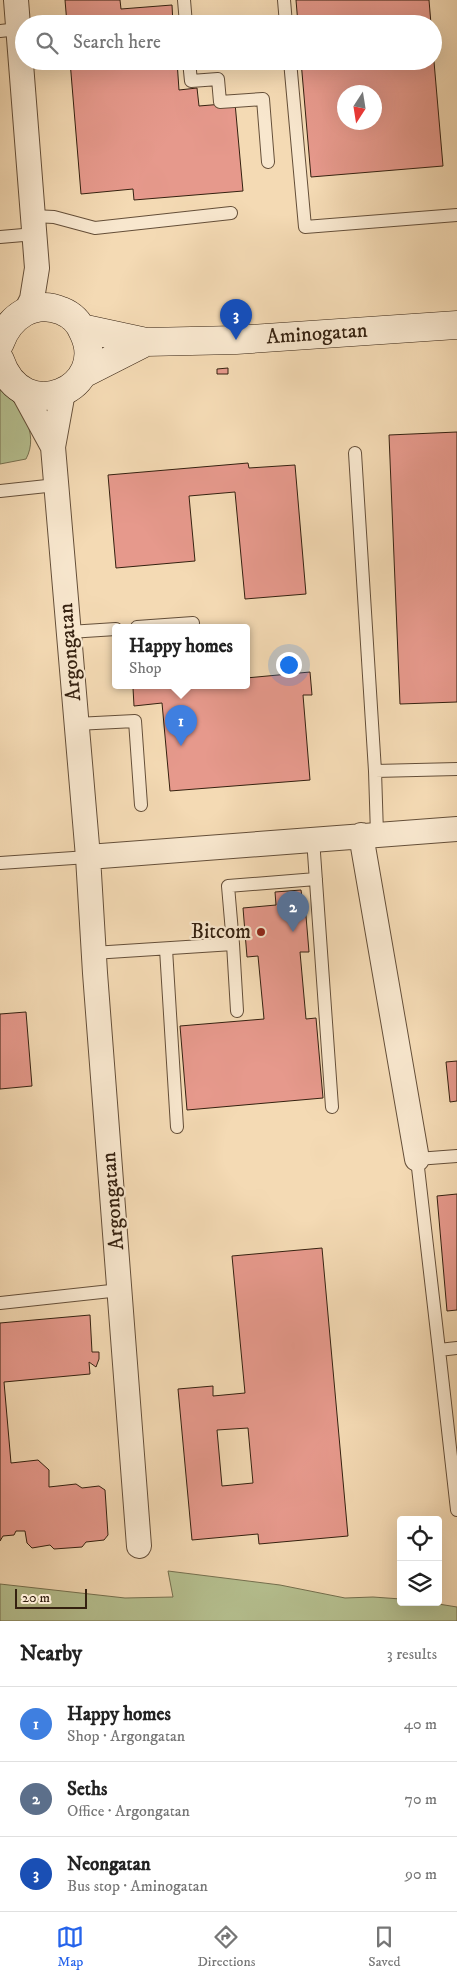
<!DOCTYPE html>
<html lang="en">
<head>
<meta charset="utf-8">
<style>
  body { margin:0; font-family:"IM FELL DW Pica",serif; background:#f2f2f2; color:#222 }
  .controls { position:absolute; right:15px; bottom:15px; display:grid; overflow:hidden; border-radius:5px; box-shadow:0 5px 20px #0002 }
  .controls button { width:45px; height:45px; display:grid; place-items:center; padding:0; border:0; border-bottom:1px solid #e0e0e0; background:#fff; color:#222; font:25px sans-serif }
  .compass { position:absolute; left:337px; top:85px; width:45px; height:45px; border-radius:50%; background:#fff; box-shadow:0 5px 20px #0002; rotate:192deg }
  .scale { position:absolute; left:15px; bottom:12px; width:72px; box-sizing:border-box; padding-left:5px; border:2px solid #352110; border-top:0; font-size:14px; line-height:18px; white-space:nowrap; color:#352110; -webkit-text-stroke:4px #f8e7ce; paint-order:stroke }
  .you { position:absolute; left:288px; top:664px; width:18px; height:18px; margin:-12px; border:4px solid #fff; border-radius:50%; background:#1a73e8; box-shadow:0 0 0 8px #1a73e833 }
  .badge { display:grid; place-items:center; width:32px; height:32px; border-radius:50%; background:#2563eb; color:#fff; font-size:16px; font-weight:700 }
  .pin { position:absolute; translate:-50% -41px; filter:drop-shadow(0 1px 2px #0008) }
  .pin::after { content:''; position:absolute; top:26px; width:18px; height:15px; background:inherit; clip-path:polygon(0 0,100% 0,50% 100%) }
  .popup { position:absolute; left:112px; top:624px; width:138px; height:65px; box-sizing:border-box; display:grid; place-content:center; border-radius:5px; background:#fff; filter:drop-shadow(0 1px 4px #0005); font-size:16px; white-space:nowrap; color:#767676 }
  .popup b { font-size:19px; color:#222 }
  .popup::after { content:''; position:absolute; left:50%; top:100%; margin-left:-10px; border:10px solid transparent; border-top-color:#fff }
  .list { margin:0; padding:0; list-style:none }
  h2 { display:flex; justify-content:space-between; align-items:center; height:65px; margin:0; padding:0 20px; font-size:21px }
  h2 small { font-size:16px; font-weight:400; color:#767676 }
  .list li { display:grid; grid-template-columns:32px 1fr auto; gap:15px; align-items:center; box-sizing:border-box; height:75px; padding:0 20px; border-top:1px solid #e0e0e0 }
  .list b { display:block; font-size:19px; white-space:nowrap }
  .list p { margin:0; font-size:16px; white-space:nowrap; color:#767676 }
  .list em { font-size:16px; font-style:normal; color:#767676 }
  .icon { flex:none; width:28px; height:28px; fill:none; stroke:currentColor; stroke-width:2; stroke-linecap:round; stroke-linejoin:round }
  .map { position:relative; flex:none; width:457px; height:1621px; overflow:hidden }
  .search { position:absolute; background:#fff; box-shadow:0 5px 20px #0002; left:15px; right:15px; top:15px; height:55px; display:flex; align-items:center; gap:12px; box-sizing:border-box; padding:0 18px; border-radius:28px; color:#767676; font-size:19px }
  .sheet { height:290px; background:#fff }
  nav { display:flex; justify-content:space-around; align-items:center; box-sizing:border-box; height:70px; border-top:1px solid #e0e0e0; background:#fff; font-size:14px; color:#767676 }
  nav a { display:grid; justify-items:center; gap:2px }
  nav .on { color:#2563eb }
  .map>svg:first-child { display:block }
  .grass { fill:#b6c191; stroke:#767150 }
  .building { fill:#e6998c; stroke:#352110; fill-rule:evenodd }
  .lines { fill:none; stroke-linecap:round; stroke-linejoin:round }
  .lane-casing { stroke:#654f39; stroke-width:14 }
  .street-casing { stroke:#654f39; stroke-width:26 }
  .secondary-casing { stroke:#352110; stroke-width:29 }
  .lane { stroke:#f8e7ce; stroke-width:12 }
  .street { stroke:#f8e7ce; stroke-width:24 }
  .secondary { stroke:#f8e7ce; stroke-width:28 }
  .poi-dot { fill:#8f2418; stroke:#f8e7ce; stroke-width:2 }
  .labels { text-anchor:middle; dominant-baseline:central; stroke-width:4.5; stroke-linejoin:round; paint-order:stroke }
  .street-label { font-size:21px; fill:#352110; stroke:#f8e7ce }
  .poi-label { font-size:21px; fill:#352110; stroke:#f8e7ce; text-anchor:end }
</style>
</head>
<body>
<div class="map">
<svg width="457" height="1621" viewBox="0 0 457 1621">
  <rect width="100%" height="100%" fill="#f4dab4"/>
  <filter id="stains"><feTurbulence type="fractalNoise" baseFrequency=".004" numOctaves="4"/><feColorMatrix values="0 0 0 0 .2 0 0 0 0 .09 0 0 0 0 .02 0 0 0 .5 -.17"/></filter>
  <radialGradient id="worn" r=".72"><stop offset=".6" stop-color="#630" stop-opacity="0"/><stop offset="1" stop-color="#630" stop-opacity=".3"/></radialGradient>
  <path class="grass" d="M0 387C20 404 40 433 26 459L0 464Z
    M168 1571 280 1585 345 1598 373 1597 401 1599V1602H426L457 1607V1621H0V1584L125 1598 173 1597Z"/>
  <path class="building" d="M65 0H120L121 9 172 5 173 24H67Z
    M296 0H429L431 24H298Z
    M433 50 443 166 311 177 301 61H433ZM344 92H374V122H344Z
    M70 61H177L179 90 197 88 199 106 235 103 243 191 134 200 133 189 81 194Z
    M228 368V374H217V369Z
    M457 432V702L400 704 389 435Z
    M248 463 249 468 295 465 306 594 245 599 235 492 189 496 195 561 116 568 108 475Z
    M310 672 312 695H303L310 780 170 791 162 703 134 706 133 688 167 685H246V678Z
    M301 890 303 904H305L309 952H300L306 1019 316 1018 323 1098 187 1110 180 1026 264 1019 258 956 247 957 243 908 276 905 275 892Z
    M26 1012 32 1086 0 1089V1014Z
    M457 1061V1101L450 1102 446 1062Z
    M457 1194V1310L447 1311 437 1196Z
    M322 1248 348 1536 259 1544 258 1534 192 1540 178 1389 213 1386V1396L245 1393 232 1256ZM248 1428 253 1483 222 1486 217 1430Z
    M90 1315 92 1352H99V1359L96 1367 89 1362 90 1374 4 1382 11 1463 38 1460 49 1470V1487L76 1484 82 1488 99 1486 105 1490 108 1535 104 1540 86 1542 82 1547 54 1549 50 1545 32 1548 27 1543 25 1531H16L14 1535 3 1536 0 1541V1323Z"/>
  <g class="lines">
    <defs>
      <path id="lane" d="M184 0 186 24
        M284 0 286 24
        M0 31 18 29
        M189 61 191 81 218 79 220 102 263 99 268 162
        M290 61 305 227 457 215
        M33 216 54 217 95 228 231 213
        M0 237 35 234
        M355 453 375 771 377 834
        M0 491 56 485
        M137 627 193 623
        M69 632 116 629
        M76 724 135 721 141 805
        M375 771 457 769
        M313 839 332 1107
        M0 863 88 857
        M233 944 228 886 316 879
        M166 949 177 1127
        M93 953 233 944 237 1011
        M457 1156 417 1159 439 1350 457 1348
        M0 1303 120 1290
        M439 1350 457 1510"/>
      <path id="street" d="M16 0 37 268 32 299 26 311
        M23 392 53 447
        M63 392 53 447 88 857 95 973 139 1546
        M361 835 417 1159
        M88 857 457 829"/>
      <path id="secondary" d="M81 328 146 342 236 340 457 325
        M0 343C9 317 34 299 62 311 72 315 79 322 83 332 111 388 23 428 0 360
        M83 374 146 342"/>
    </defs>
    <use href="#lane" class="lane-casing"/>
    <use href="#street" class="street-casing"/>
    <use href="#secondary" class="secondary-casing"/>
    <use href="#lane" class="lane"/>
    <use href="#street" class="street"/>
    <use href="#secondary" class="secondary"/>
  </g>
  <circle class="poi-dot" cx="261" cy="932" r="5"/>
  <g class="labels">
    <g class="street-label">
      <text transform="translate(317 334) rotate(-4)">Aminogatan</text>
      <text transform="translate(70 652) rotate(-95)">Argongatan</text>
      <text transform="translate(113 1201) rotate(-95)">Argongatan</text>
    </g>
    <g class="poi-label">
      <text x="251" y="932">Bitcom</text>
    </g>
  </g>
  <rect width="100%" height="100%" filter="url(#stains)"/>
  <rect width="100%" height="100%" fill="url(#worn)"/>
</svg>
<div class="controls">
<button><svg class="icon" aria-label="locate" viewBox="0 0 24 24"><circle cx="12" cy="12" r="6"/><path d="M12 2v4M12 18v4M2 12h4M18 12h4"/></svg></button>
<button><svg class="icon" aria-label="layers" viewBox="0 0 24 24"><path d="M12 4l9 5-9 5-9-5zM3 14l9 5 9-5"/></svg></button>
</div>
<svg class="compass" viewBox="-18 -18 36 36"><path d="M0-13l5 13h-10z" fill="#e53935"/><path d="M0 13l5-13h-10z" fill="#767676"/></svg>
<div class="scale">20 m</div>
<div class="you"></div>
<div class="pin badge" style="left:181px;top:746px;background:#3f7fe0">1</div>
<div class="popup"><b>Happy homes</b>Shop</div>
<div class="pin badge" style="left:293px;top:932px;background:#5c6f8a">2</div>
<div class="pin badge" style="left:236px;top:340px;background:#1a4fb4">3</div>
<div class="search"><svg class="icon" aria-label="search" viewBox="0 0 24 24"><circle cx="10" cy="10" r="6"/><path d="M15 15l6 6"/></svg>Search here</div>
</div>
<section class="sheet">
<h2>Nearby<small>3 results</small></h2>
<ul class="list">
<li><span class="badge" style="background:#3f7fe0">1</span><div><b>Happy homes</b><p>Shop · Argongatan</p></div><em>40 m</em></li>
<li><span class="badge" style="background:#5c6f8a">2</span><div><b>Seths</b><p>Office · Argongatan</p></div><em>70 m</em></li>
<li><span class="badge" style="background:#1a4fb4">3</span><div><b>Neongatan</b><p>Bus stop · Aminogatan</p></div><em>90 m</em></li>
</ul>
</section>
<nav>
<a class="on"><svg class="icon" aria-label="map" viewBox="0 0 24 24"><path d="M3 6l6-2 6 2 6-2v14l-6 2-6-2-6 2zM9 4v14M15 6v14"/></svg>Map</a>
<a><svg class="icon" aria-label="directions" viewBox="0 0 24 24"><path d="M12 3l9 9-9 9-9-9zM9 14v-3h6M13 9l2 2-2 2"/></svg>Directions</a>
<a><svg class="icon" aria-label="saved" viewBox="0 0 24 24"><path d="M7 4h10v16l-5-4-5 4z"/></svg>Saved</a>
</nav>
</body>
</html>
